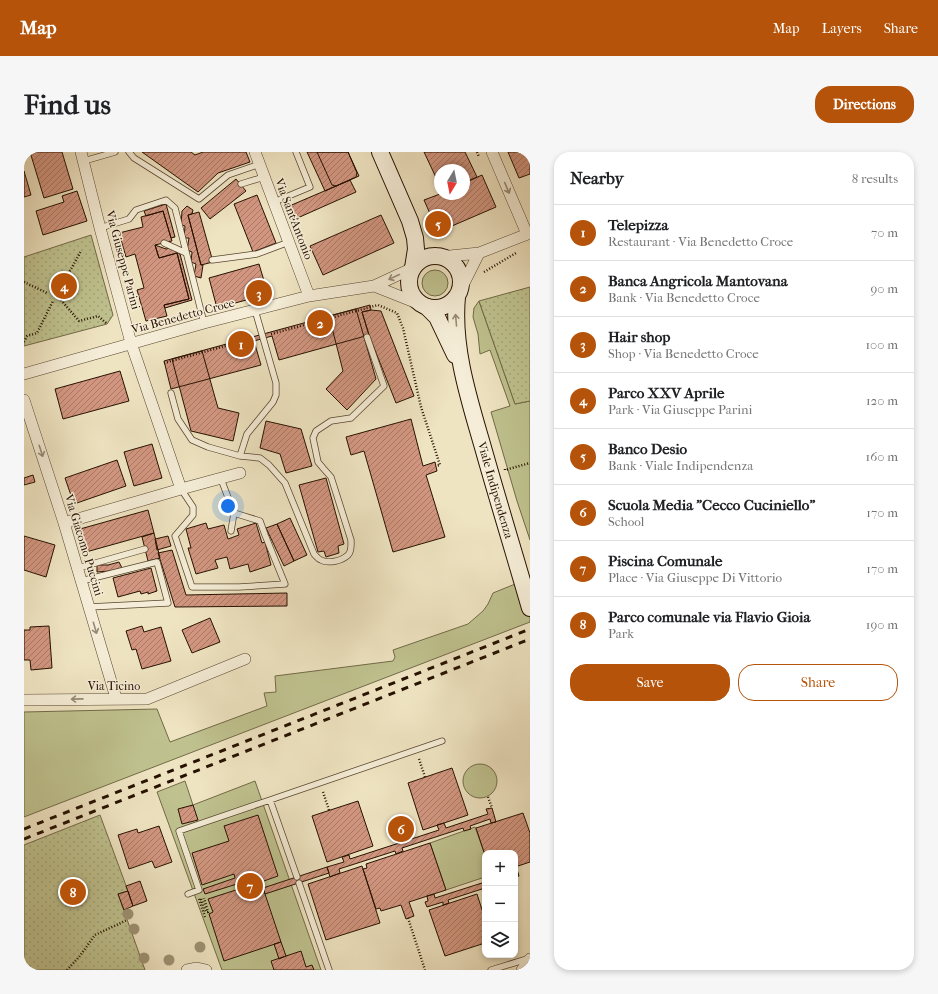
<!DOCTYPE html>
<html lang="en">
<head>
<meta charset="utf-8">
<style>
  body { margin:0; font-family:"IM FELL French Canon",serif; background:#f6f6f6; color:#202124 }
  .controls { position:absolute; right:12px; bottom:12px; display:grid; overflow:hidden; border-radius:8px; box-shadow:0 2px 6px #0003 }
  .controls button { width:36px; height:36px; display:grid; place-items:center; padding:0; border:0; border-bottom:1px solid #e0e0e0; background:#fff; color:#202124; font:20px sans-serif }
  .compass { position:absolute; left:410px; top:12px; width:36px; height:36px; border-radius:50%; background:#fff; box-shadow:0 2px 6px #0003; rotate:190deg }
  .you { position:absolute; left:204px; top:354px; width:14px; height:14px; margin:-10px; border:3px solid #fff; border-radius:50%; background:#1a73e8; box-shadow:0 0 0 6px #1a73e833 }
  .badge { display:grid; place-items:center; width:26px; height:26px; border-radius:50%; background:#b45309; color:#fff; font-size:13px; font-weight:700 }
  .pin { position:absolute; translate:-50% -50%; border:2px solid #fff; box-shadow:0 1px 4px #0006 }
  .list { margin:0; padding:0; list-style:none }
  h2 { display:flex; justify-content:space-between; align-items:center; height:52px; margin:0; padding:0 16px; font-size:17px }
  h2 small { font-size:13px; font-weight:400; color:#757577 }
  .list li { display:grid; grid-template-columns:26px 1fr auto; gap:12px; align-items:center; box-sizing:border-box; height:56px; padding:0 16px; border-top:1px solid #e0e0e0 }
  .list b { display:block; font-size:15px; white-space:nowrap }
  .list p { margin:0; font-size:13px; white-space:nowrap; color:#757577 }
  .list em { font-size:13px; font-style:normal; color:#757577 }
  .actions { display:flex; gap:8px; padding:12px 16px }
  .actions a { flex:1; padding:9px 0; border:1px solid #b45309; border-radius:16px; text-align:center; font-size:14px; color:#b45309 }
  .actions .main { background:#b45309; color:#fff }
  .icon { flex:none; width:22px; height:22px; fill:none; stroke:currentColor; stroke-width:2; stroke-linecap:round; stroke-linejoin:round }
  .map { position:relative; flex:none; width:506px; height:818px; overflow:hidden; border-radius:16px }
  header { display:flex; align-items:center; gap:24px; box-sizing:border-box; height:56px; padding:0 20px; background:#b45309; color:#fff }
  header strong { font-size:19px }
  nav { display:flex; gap:22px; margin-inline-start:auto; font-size:14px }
  .intro { display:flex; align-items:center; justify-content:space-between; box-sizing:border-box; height:96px; padding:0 24px }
  h1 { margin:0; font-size:28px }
  .button { padding:10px 18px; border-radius:16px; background:#b45309; color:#fff; font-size:14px; font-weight:700 }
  main { display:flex; gap:24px; padding:0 24px }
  aside { flex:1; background:#fff; border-radius:16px; box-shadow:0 2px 6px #0003 }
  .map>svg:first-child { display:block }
  .grass { fill:#bfc28f; stroke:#726a48 }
  .park { fill:url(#park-dots); stroke:#726a48 }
  .building { fill:url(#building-hatch); stroke:#261100 }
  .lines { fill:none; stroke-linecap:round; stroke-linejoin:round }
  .lane-casing { stroke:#584630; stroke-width:7 }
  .street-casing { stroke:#584630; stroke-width:12 }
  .secondary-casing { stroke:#261100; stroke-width:18 }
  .path { stroke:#261100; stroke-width:2.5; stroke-dasharray:1 2; stroke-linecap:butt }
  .lane { stroke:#f5edd7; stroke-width:5.5 }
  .street { stroke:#f5edd7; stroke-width:11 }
  .secondary { stroke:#f5edd7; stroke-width:16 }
  .rail { stroke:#261100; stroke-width:3; stroke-dasharray:7 7; stroke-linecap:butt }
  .tree { fill:#9e9273 }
  .oneway { stroke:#988a76 }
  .labels { text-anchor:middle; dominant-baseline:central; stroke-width:3; stroke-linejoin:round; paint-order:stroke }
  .street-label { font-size:12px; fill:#261100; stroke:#f5edd7 }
</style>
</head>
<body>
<header>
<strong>Map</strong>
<nav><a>Map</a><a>Layers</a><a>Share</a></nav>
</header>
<div class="intro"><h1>Find us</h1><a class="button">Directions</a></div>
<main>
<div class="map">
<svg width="506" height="818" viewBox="0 0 506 818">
  <defs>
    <pattern id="park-dots" width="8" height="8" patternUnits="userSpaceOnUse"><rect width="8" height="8" fill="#bfc28f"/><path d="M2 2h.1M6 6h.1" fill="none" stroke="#a4a67a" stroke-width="1.8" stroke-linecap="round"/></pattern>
    <pattern id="building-hatch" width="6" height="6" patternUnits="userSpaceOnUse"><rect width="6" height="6" fill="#d29680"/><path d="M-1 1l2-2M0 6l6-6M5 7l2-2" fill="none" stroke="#aa7966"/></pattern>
  </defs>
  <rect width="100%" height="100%" fill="#efe4c2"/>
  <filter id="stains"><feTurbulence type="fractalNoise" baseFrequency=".005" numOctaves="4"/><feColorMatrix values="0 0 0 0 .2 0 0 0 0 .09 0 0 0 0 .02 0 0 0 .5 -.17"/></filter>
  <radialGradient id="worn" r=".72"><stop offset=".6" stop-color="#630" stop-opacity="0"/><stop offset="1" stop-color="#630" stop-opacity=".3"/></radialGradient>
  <path class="grass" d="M398 131a13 13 0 1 1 26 0a13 13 0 1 1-26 0Z
    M455 149 491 252 506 249V388L493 349 467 260 486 254 466 198 456 202 454 182 449 165 450 156Z
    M506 426V470L0 665V560L133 557 146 590 243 554 240 541 252 540 251 524 369 509 371 505 369 498 444 472 459 459 464 452 469 441Z
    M439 629a17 17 0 1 1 34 0a17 17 0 1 1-34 0Z
    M161 629 169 653 231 629 297 818H198L133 640Z
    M451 675 461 703V725L422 738 406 691Z"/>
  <path class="park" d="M67 83 89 163 83 172 0 194V105Z
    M506 135V249L491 252 455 149Z
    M76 663 104 739 94 742 121 818H0V693Z"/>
  <path class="building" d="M6 0H38L49 37 20 46Z
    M118 0H167L171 3 179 0H222L226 10 194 21 174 40Z
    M283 0H324L335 24 301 39Z
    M293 0H324L333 21 332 25 312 34 308 33Z
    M400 0H441L453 25 440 31V18H416V34Z
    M484 0H506V22L495 26Z
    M0 19 7 43 0 45Z
    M458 23 472 55 414 80 400 48 416 42H440V31Z
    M212 27 222 39 186 67 177 56Z
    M326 28 332 40 269 68 263 55Z
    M53 39 63 69 19 83 12 59 40 50 38 44Z
    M233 43 252 91 229 100 210 52Z
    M142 52 151 85 147 86 139 59 122 64 120 59Z
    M163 54 169 58 168 62 164 63 177 113H179L177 126 170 124 172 112 167 110 168 100 163 98 165 86H160L161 74 157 73 158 59Z
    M139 59 148 89 131 93 135 106 153 101 165 147 140 153 143 164 122 169 113 138 120 136 111 102 102 105 95 81 119 75 117 65Z
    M175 60 189 110 177 113 164 63Z
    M357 63 370 91 299 123 286 94Z
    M131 93 142 97 146 96 156 102 168 148 141 156 140 153 165 147 153 101 135 106Z
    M235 112 244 142 193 156 185 126Z
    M346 153 347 158 338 160 345 183 255 208 248 184 230 189 237 213 147 237 140 209Z
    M332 157 352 227 323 258 302 237 319 219 305 164Z
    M347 158 357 159 390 244 372 251 345 183 338 160Z
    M178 199 194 256 215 261 209 289 167 279 148 207Z
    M96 219 105 249 39 267 31 237Z
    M387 267 399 314 411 310 413 319 402 323 421 385 369 400 340 299 327 303 322 285Z
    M242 269 277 277 288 314 262 321 256 302 236 296Z
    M128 292 138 326 110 334 100 300Z
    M93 308 102 334 50 352 41 326Z
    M9 323 11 330 0 333V326Z
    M302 326 320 392 314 394 315 401 302 405 300 399 294 400 275 333Z
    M124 358 130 381 62 400 56 377Z
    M266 366 283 403 270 409 253 372Z
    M182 371 184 377 200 373 204 387 215 383 213 377 232 371 238 391 241 390 247 413 226 420 224 412 206 417 203 405 191 408 194 416 172 422 164 396H167L162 377Z
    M253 372 270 409 260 414 242 376Z
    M130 381 136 406 124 409 118 385Z
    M0 384 31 393 22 425 0 418Z
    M144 384 147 394 133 398 131 387Z
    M148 398 162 443 263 441V454L151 455 134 401Z
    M95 410 98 416 86 419 73 420V413H84Z
    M127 416 133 439 124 442V440L117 442 116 439 94 445 89 426Z
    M186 466 196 490 168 501 158 478Z
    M25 474 28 516 7 518 6 508H0V478H6V475Z
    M118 474 120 480 137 475 147 509 118 517 112 497 108 498 102 479Z
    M428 616 444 663 399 678 384 631Z
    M334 649 349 694 303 710 288 664Z
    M169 653 174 668 158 672 154 657Z
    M468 656 472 670 467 671 466 667 446 674 447 677 440 679 439 676 378 696 379 699 372 702 371 699 315 717 316 721 306 725 303 715 320 710 318 705 325 703 326 707 415 678 413 673 420 671 422 676 464 662 462 657Z
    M499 661 506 681V710L491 715V701H461V703L452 676Z
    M234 663 254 724 237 730 257 790 200 809 185 762 189 760 184 747 215 737 213 732 181 742 179 737 211 726 210 722 178 733 168 701 205 689 200 674Z
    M135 674 148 710 131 716 128 709 105 717 94 683 113 677 114 681Z
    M406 691 422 738 385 750 390 764 382 767 377 753 357 759 356 756 352 757 339 717 343 716 342 712Z
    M338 714 356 771 302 788 284 732Z
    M492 714 495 724 491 726V715Z
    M303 715 305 721 241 742 239 736Z
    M116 729 123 749 109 754 102 734Z
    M461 730V736L424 748 425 751 419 753V750L403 755 401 750 404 749 403 744 410 742 411 746Z
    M104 739 109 754 100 758 94 742Z
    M453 742 461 767V791L421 804 405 758Z
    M257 790 262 804 255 807 250 792Z
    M277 799 282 815 288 813 290 818H250L247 809Z"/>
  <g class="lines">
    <defs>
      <path id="lane" d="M105 0 110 6 175 47 204 23 236 12
        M60 9 91 0
        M217 32 240 25
        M250 50 286 35 272 0
        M76 76 105 67 112 58 142 48 151 56 180 171
        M140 91 162 101
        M188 108 233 102 265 90
        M231 158 252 231V243L249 250 223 282 216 304 236 306 245 313 261 331 290 402C292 404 294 407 297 408 304 412 318 409 324 403 328 399 327 393 327 388L307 325 299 316 294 310 289 286 292 279 307 269 327 266 360 234 343 185
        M147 241 154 267 168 288 184 295 216 304
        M157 337 169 355V363L151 384 168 435H215L261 432 241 383 236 369 210 361 197 327
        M207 379 210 361
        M54 416 121 397
        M57 429 133 410 144 451 65 455
        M246 648 418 589
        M275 731 305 818
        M164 742 175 738 155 679 246 648 273 725
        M467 818 506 806"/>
      <path id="street" d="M231 0 285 144
        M468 0 503 82
        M416 105 455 101 506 81
        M350 134 403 155
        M436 139 455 101
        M0 222 180 171 285 144 350 134 389 116
        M0 248 40 371 92 546
        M157 337 216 321
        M40 371 157 337 107 191 76 76 57 0
        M0 548 123 547 221 507
        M163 818 173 816 182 818
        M498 818 506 807"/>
      <g id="secondary">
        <path d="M356 0 386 69 391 86 392 97 389 116"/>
        <circle cx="411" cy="130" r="26"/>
        <path id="s1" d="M433 145C428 197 446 250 460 299 475 352 491 404 506 456"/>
        <path d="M403 155 413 165 431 203"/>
      </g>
    </defs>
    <use href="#lane" class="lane-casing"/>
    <use href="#street" class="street-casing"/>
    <use href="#secondary" class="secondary-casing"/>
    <path class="path" d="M453 0 455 5
      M460 120 492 101
      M0 130 23 141
      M37 135 57 99
      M37 148 55 169 74 164 83 172
      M247 182 354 153 373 161 379 176 397 255 416 313 412 314
      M0 190 3 184 13 181 29 149
      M140 211 230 186
      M481 317V318L506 311
      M395 607 401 625
      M299 640 305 658
      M464 645 468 656
      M175 747 181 765
      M177 747 182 760H184L180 746
      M384 766 401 818
      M43 818 55 805 71 783 103 768"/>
    <use href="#lane" class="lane"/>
    <use href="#street" class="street"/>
    <use href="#secondary" class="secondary"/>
    <path class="rail" d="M0 677 506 477
      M0 687 506 487"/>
  </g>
  <g class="tree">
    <circle cx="104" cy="762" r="5.5"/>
    <circle cx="110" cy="777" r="5.5"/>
    <circle cx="176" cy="795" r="5.5"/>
    <circle cx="120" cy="806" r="5.5"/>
    <circle cx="145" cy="808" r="5.5"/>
  </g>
  <defs><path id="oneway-shaft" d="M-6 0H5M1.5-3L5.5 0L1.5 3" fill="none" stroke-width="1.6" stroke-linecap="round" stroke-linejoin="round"/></defs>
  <g class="oneway">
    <use href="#oneway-shaft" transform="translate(483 36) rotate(67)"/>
    <use href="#oneway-shaft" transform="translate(370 125) rotate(155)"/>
    <use href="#oneway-shaft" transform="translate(432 168) rotate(-95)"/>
    <use href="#oneway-shaft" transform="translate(17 299) rotate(72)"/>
    <use href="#oneway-shaft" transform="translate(71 476) rotate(74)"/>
    <use href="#oneway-shaft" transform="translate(53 547) rotate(179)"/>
  </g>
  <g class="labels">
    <g class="street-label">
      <text transform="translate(270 67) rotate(69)">Via Sant'Antonio</text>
      <text transform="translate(99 108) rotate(75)">Via Giuseppe Parini</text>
      <text transform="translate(159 164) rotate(-15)">Via Benedetto Croce</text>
      <text stroke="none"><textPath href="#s1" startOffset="198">Viale Indipendenza</textPath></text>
      <text transform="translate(60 393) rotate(73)">Via Giacomo Puccini</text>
      <text x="90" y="534">Via Ticino</text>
    </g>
  </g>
  <rect width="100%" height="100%" filter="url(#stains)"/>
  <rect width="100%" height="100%" fill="url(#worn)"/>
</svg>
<div class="controls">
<button>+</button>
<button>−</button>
<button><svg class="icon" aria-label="layers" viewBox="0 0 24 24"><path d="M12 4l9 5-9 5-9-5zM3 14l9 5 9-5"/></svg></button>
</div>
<svg class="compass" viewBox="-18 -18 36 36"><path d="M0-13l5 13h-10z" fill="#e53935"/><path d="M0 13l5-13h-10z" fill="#757577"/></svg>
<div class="you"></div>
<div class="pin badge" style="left:217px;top:192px">1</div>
<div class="pin badge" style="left:296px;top:171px">2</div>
<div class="pin badge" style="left:235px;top:141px">3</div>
<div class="pin badge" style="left:40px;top:134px">4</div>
<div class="pin badge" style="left:414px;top:72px">5</div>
<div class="pin badge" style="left:377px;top:677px">6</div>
<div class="pin badge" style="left:226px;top:734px">7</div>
<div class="pin badge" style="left:49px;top:740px">8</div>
</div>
<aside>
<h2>Nearby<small>8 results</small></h2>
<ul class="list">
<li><span class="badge">1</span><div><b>Telepizza</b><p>Restaurant · Via Benedetto Croce</p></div><em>70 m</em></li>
<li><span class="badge">2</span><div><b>Banca Angricola Mantovana</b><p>Bank · Via Benedetto Croce</p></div><em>90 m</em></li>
<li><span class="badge">3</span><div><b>Hair shop</b><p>Shop · Via Benedetto Croce</p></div><em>100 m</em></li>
<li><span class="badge">4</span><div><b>Parco XXV Aprile</b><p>Park · Via Giuseppe Parini</p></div><em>120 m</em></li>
<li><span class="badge">5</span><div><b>Banco Desio</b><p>Bank · Viale Indipendenza</p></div><em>160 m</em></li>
<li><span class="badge">6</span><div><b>Scuola Media &quot;Cecco Cuciniello&quot;</b><p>School</p></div><em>170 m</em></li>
<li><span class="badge">7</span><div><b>Piscina Comunale</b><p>Place · Via Giuseppe Di Vittorio</p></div><em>170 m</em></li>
<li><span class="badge">8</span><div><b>Parco comunale via Flavio Gioia</b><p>Park</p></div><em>190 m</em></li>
</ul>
<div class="actions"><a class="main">Save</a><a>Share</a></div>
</aside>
</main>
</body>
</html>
